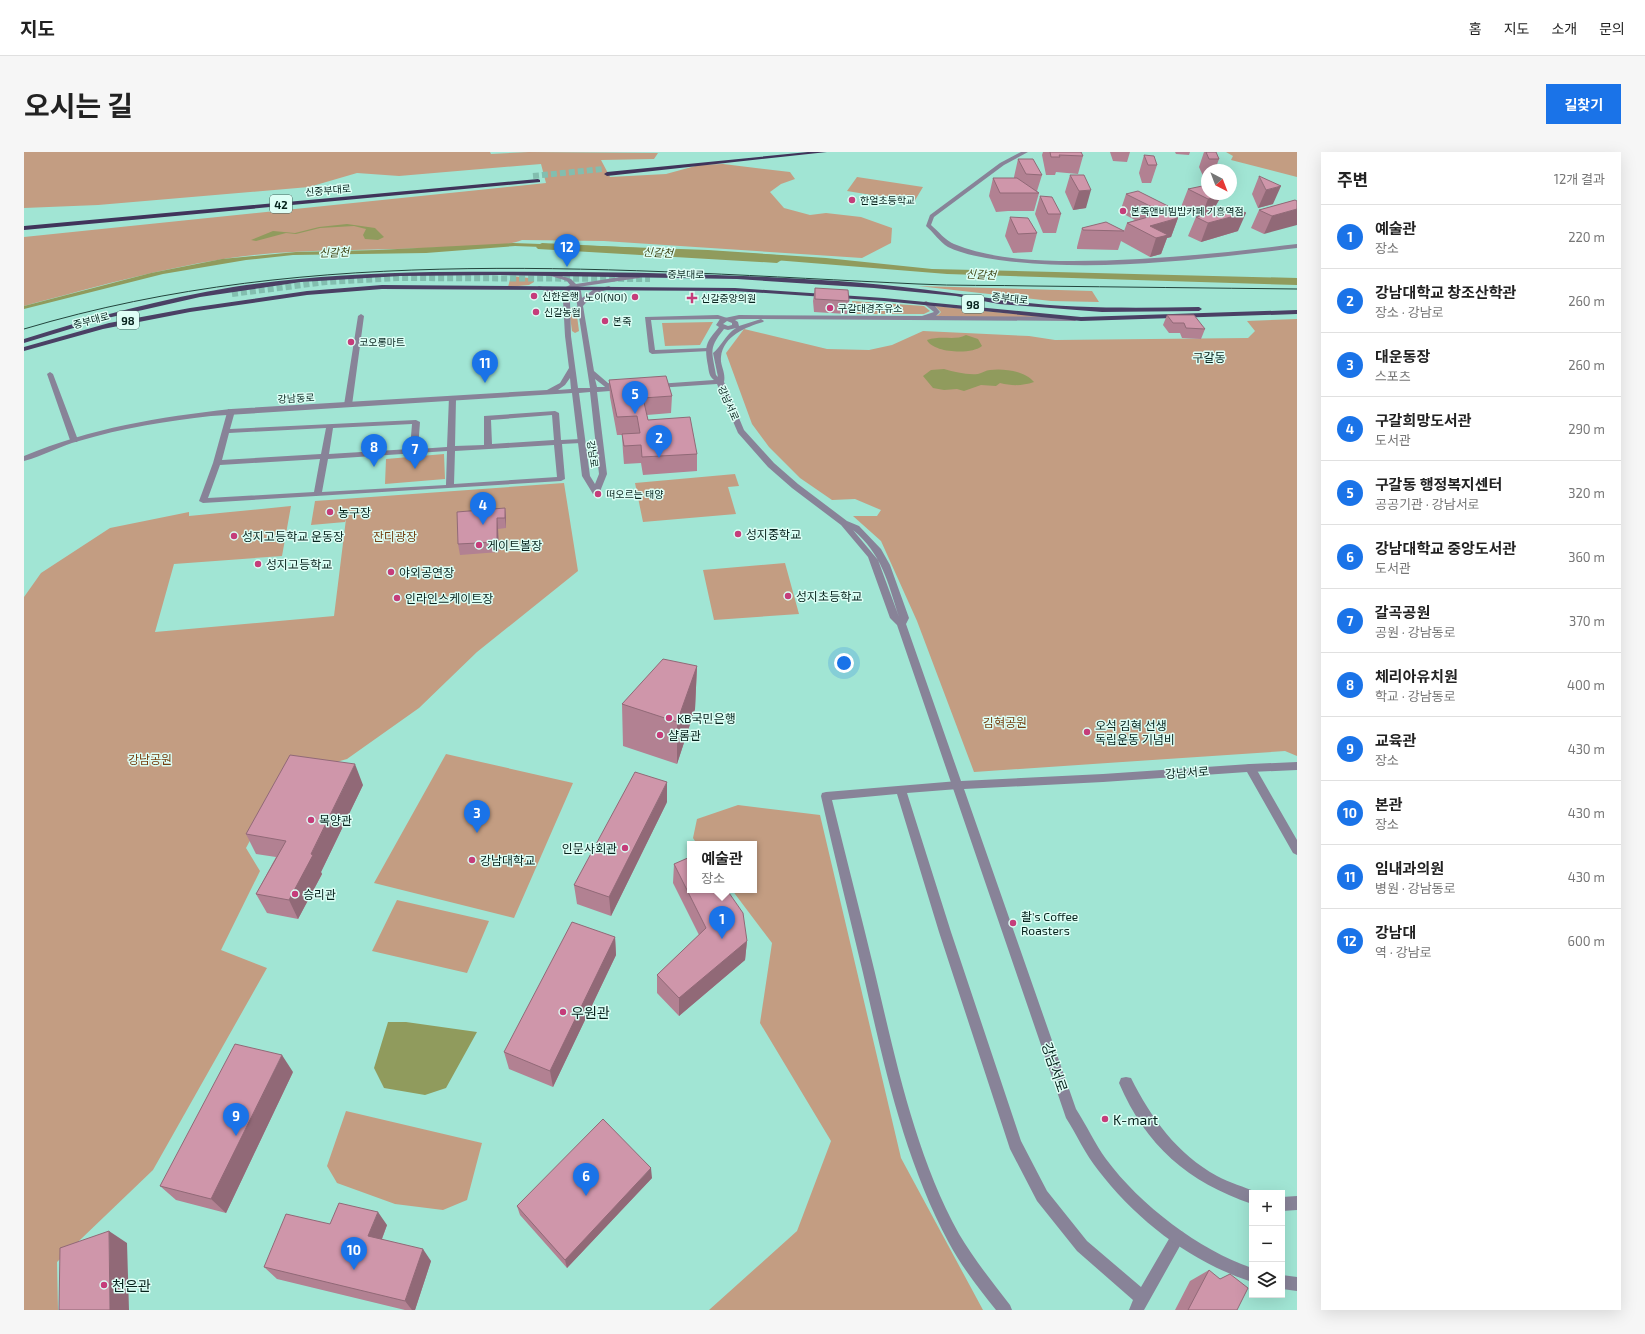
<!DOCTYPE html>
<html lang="ko">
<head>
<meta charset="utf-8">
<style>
  body { margin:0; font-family:"Exo 2","Noto Sans KR",sans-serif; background:#f6f6f6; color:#222 }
  .controls { position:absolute; right:12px; bottom:12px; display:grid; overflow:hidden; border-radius:0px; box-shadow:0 4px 16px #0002 }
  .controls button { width:36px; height:36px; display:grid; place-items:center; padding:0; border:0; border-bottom:1px solid #e0e0e0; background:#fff; color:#222; font:20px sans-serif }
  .compass { position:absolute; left:1177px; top:12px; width:36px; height:36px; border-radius:50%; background:#fff; box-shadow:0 4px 16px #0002; rotate:138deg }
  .you { position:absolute; left:820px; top:511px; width:14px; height:14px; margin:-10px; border:3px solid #fff; border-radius:50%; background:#1a73e8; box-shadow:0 0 0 6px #1a73e833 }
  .badge { display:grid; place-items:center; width:26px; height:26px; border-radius:50%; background:#1a73e8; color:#fff; font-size:13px; font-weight:700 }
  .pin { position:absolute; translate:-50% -33px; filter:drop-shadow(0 1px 2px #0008) }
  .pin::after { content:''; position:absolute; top:21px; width:14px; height:12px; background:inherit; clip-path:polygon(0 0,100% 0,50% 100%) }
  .popup { position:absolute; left:663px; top:689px; width:70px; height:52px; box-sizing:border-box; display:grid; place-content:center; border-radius:0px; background:#fff; filter:drop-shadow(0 1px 3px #0005); font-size:13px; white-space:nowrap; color:#767676 }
  .popup b { font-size:15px; color:#222 }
  .popup::after { content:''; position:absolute; left:50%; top:100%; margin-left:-8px; border:8px solid transparent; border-top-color:#fff }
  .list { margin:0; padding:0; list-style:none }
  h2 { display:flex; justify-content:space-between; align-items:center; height:52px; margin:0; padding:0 16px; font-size:17px }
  h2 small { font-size:13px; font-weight:400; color:#767676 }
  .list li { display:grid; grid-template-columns:26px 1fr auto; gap:12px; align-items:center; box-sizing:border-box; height:64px; padding:0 16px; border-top:1px solid #e0e0e0 }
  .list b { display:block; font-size:15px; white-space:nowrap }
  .list p { margin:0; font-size:13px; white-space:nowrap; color:#767676 }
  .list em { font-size:13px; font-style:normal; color:#767676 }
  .icon { flex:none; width:22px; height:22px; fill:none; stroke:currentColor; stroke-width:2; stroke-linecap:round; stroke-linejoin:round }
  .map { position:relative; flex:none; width:1273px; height:1158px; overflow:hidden; border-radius:0px }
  header { display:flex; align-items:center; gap:24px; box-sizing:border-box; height:56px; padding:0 20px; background:#fff; border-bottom:1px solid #e0e0e0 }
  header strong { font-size:19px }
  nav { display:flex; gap:22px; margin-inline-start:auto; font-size:14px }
  .intro { display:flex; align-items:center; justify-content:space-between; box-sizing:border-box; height:96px; padding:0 24px }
  h1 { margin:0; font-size:28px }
  .button { padding:10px 18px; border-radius:0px; background:#1a73e8; color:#fff; font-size:14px; font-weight:700 }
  main { display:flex; gap:24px; padding:0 24px }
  aside { flex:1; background:#fff; border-radius:0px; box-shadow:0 4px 16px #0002 }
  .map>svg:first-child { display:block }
  .green { fill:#c39d82 }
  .water { fill:#909b5d }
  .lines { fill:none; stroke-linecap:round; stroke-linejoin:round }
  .river { fill:#909b5d; fill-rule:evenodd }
  .primary-tunnel { stroke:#82beaf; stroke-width:6; stroke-dasharray:6 3; stroke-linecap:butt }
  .trunk-tunnel { stroke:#82beaf; stroke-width:6; stroke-dasharray:6 3; stroke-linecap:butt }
  .minor { fill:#888398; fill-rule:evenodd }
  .tertiary { fill:#888398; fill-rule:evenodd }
  .primary { fill:#4a4064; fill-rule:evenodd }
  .trunk { fill:#40345a; fill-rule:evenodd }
  .tram { stroke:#21443c; stroke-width:1 }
  .wall { fill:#b28192 }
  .shaded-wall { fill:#916977 }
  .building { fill:#cf96aa; stroke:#916977 }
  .poi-dot { fill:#c53d7a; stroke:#ddfef5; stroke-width:1.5 }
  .labels { text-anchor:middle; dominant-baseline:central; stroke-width:3; stroke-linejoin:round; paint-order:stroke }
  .far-street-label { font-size:10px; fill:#06221c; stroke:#ddfef5 }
  .far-poi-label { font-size:10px; fill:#06221c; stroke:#ddfef5; text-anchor:start }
  .shield { fill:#ddfef5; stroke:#46645d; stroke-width:1 }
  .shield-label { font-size:11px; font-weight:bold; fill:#06221c }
  .far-water-label { font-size:11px; font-style:italic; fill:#414818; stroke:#ddfef5 }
  .far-quarter-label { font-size:12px; fill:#06221c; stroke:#ddfef5 }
  .poi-label { font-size:12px; fill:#06221c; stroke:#ddfef5; text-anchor:start }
  .park-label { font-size:12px; fill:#743f10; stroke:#ddfef5 }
  .street-label { font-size:12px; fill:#06221c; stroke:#ddfef5 }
  .near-poi-label { font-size:14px; fill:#06221c; stroke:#ddfef5; text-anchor:start }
  .near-street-label { font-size:14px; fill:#06221c; stroke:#ddfef5 }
</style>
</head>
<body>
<header>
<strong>지도</strong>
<nav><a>홈</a><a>지도</a><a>소개</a><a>문의</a></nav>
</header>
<div class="intro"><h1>오시는 길</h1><a class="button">길찾기</a></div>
<main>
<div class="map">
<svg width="1273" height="1158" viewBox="0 0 1273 1158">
  <rect width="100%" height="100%" fill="#a1e5d4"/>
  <path class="green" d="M0 0H466L467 2 505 0 634 1 630 7 577 8 586 25 642 22 675 13 699 12 766 20 771 27 757 32 746 40 760 56 786 63 802 61 837 65 868 76 867 91 838 106 580 89 498 88C477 96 449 94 426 95 368 98 309 97 251 101 165 108 83 132 0 154V85L522 31 517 12 375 24 333 21 285 35 74 53 0 56Z
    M1202 0H1273V25L1207 8 1209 4Z
    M833 25 899 35 890 50 823 39Z
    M487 124 505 126 510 128V130L505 133 484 135Z
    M894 134 1068 139 1075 150 1027 149Z
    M828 149 900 154 906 159 900 162H829Z
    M911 154 1033 166 905 165 914 163 917 160Z
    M549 155 552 156 555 179 551 181 548 179 545 157Z
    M1273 167V604L1261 599 950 620 893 469 857 389 829 364H853L857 358 831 347 808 348 776 326 745 295 728 272 702 201 720 177 803 197 845 198 868 193 899 179 1005 184 1031 188 1224 186 1231 179 1223 169Z
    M689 170 676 193 641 194 638 171Z
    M420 302 421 327 361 332 362 307Z
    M711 322 715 334 704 335 712 362 619 370 611 331Z
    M540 331 554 419 453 500 395 556 323 607 260 625 222 696 236 719 197 798 243 816 129 1018 33 1110 34 1158H0V445L17 421 86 376 165 360V364L267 354 258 404 150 412 131 480 310 464 322 367 321 370 287 373 291 349Z
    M761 411 775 462 690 468 679 418Z
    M422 602 549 631 490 766 350 731Z
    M714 653 796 663 877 1006 959 1158H685L773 1079 807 989 736 871 748 791 708 738H730V692H673L669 686 673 667Z
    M373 748 465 769 443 821 348 799Z
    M322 959 458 991 443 1048 419 1058 371 1052 313 1031 303 1014Z"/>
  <path class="water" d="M323 72 351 76 360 85 354 88 341 87 339 83 342 77 330 74 296 76 272 82 262 81 232 89 227 88 249 79 271 81 295 75Z
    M489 91 684 98 802 106 908 117 1273 126V133L923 122 651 100 491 94 402 101 269 103 222 108 139 122 0 157V154L127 121 198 107 272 100 354 98Z
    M942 183 954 187 958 194C948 203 909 201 903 188 918 183 931 189 942 183Z
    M920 217C931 220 942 223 954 222 958 221 962 218 966 218 979 216 1001 219 1010 230 998 234 988 234 976 231L972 234 957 233 940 239 933 237 920 238 909 236 899 224 907 218Z
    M364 870H382L453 880 422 936 401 943 360 936 350 916Z"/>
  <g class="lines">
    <path class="river" d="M518 91 753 103 759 107 753 111 514 97 512 95 514 93Z"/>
    <path class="primary-tunnel" d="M208 142 302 130 374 126 626 127"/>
    <path class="trunk-tunnel" d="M509 24 579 17"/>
    <path class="minor" d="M997 0H1004L980 13 910 65 907 73C914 79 922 89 930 92 968 107 1009 109 1049 109 1124 109 1199 101 1273 92V96C1180 107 1085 119 992 110 972 108 942 104 924 95 916 90 909 80 902 74L906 63 976 11Z
      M337 162 340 164 328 253 324 255 320 253 334 164Z
      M694 163 706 167 703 169 694 167 627 168 631 198 684 196 687 198 686 199 628 202 625 200 621 165Z
      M26 220 29 222 54 288 53 290H50L46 288 23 222Z
      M425 245 432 247 431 294 460 293V264L531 259 535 261 537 288 557 287 561 289 557 291 538 292 541 327 537 329 179 351 175 349 189 311 204 257 211 259 206 277 392 268 396 270 394 297 423 295ZM528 263 530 288 468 292 467 268ZM388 272 386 297 305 302 309 276ZM302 276 297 302 198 308 205 281ZM530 293 533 325 430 332 431 299ZM423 299 422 333 298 340 304 307ZM296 307 290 340 184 346 196 313Z
      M1273 610V618L1226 620 1222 619 1221 616 1222 613 1226 612Z
      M934 629 938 630 939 633 938 636 934 637 883 641 927 780 997 989 1023 1039 1063 1089 1117 1135 1149 1080 1154 1078 1159 1080 1161 1085 1120 1158H1105L1109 1148 1053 1099 1013 1049 986 997 915 780 873 642 808 648C822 705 837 763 851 821 872 909 891 1002 935 1082 950 1107 968 1130 986 1153L988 1158H972C955 1137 938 1115 925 1091 880 1007 860 913 839 821 825 762 810 703 797 644L798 641 802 640Z
      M1102 925 1107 926C1127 966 1153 1002 1193 1024 1206 1031 1220 1035 1233 1040L1228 1041V1052C1164 1030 1122 994 1095 931L1097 926Z
      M1273 1044V1058L1258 1059V1045Z"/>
    <path class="tertiary" d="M529 121 547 127 552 132 615 122 618 124 615 126 554 135 557 139 558 146 569 138 585 134 588 136 570 142 559 154 570 219 584 231 603 236 599 238 573 240 583 322 575 342H569L558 324 548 241 187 264C143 269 98 276 55 289 36 294 19 304 0 309V304C67 276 135 265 207 257L523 238 536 231 545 216 541 184 539 148 532 142 512 136 515 134 536 140 539 142 542 135 546 133 543 129 527 124V122ZM546 137H549L551 139 566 236H554L547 184 546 149 549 147 545 145ZM546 226 547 237 534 238 541 233ZM571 227 580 234 581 235H573ZM566 240 575 322 571 332 566 324 555 241Z
      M902 149 911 154 916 160 912 164 1051 165 1054 167 1051 169 737 167 740 169 739 170C722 175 699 184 697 205 696 214 702 220 700 230L720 278 750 311 774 332 823 369 835 374 857 397 866 413 885 466 882 472 937 629 1079 622 1226 612 1230 613 1273 688V703L1269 701 1223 620 1079 630 940 637 1052 957C1063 974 1071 992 1082 1007 1116 1053 1175 1098 1228 1116V1130C1167 1110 1113 1069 1074 1018 1061 1002 1053 983 1042 966L873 473 866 466 844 405 817 373 768 336 744 315 714 281 693 232 633 236 629 234 633 232 690 228C685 224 685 220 684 214 680 193 682 191 695 175L692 173 696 167 715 163 898 164 910 160 900 152V150ZM715 167H737L715 174 714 170 711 168ZM703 169 708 171V173L704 174 699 172ZM712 176C701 183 697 195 689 201L694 225 692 223C688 199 684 197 700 177L704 178ZM829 378C858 402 864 431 875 465L854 408Z
      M1258 1123 1273 1125V1139L1258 1137Z"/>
    <path class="primary" d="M409 120C544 119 680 120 814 129 872 133 929 141 986 149 1049 157 1112 156 1175 155L1178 157 1175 159 1078 160 975 152 932 144 850 136 713 127 476 123 376 124 277 130 176 145 79 167 0 191V187C69 165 138 147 209 135 275 125 342 121 409 120Z
      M358 133 711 136 860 146 1057 165 1273 158V162L1057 169 860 149 711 139 358 137 283 143 166 160 79 177 0 199V195L85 171 166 156 283 139Z"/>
    <path class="trunk" d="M784 0H803L583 24 580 22 583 20Z
      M514 27 516 28V30L0 78V74Z"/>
    <path class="tram" d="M0 177C291 90 595 118 894 132 932 134 971 133 1010 134 1097 135 1185 136 1273 137"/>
  </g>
  <path class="wall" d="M1019 0H1057L1059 4 1054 22 1032 20 1031 23H1022L1018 3Z
    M1086 0H1106L1103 10 1089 9Z
    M1151 0H1166L1165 3 1152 2Z
    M1180 0H1192L1195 7 1191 18H1183V25L1179 24 1175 15Z
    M1120 3 1133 13 1127 31H1118L1115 21Z
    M994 7 1018 23 1013 39 1015 41 1010 59H984L972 60 965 44 969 26H990V25Z
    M1046 23H1060L1062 56 1049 58 1041 40Z
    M1235 24 1249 52 1234 56 1228 42Z
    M1164 37 1195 48 1188 61 1214 79 1177 90 1164 84 1172 65 1175 64 1157 55Z
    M1102 42 1154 66 1147 85 1143 86 1137 102 1126 105 1097 89 1094 98 1053 97V95L1058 76 1100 79 1103 71 1111 68 1096 60Z
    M1016 44 1037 62 1032 81H1019L1011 62Z
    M1271 48 1240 82 1227 76 1235 58Z
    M986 65 1013 81 1008 100 989 101 981 84Z
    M791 136 825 149 823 162 790 160 789 149Z
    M1143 163 1181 177 1177 187 1158 186 1156 181H1145L1139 173Z
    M585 228 648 244 647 261 623 263 624 268 673 302V319L619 323 617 311 600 312 599 300 598 283H593L586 245Z
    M481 356 482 367V376L474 377 475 400 436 403 434 392Z
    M673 514 671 557 653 612 599 594 598 552Z
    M339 633 297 720 298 722 274 767 243 761 232 742 252 705 232 702 222 682Z
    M643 650 587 764 553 752 550 733Z
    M650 712 723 789 721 808 655 864 633 841V823L675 783 649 731Z
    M591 785 592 803 529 935 485 917 480 900Z
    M269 920 202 1061 152 1048 136 1034Z
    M628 1026 543 1116 496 1063 493 1054Z
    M306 1072 363 1073 358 1087 407 1109 391 1158H381L253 1127 240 1115Z
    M1185 1118 1213 1158H1151L1166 1129Z"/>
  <path class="shaded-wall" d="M1257 34 1249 52 1234 56 1242 38Z
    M1067 38 1062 56 1049 58 1055 39Z
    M1195 42H1197L1195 48 1186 63 1177 65 1184 47Z
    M1144 54 1138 71 1154 66 1147 85 1143 86 1137 102 1126 105 1132 86 1125 76 1132 57Z
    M1273 57V73L1240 82 1248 64Z
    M1222 61 1214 79 1177 90 1184 71Z
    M481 356 482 367V376L481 366Z
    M473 366 474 377 475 400 473 390Z
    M673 514 671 557 653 612V570Z
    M331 612 339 633 297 720 298 722 274 767 265 748Z
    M643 630V650L587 764 585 745Z
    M591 785 592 803 529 935 526 919Z
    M723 789 721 808 655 864V846Z
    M258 903 269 920 202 1061 187 1047Z
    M627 1016 628 1026 543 1116 541 1108Z
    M354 1060 363 1073 354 1097 344 1084Z
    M85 1079 103 1091 105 1158H86Z
    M399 1097 407 1109 391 1158H388L381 1149Z"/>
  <path class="building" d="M1026 0H1057L1059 4 1035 3 1036 5H1027Z
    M1182 0H1192L1195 7H1185Z
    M1120 3 1130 4 1133 13H1124Z
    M994 7H1009L1018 23 1002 22Z
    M1046 23H1060L1067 38 1055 39Z
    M1235 24 1257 34 1242 38Z
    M969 26H993L1015 41H976Z
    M1183 33V42H1195L1194 45 1184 47 1164 37Z
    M1114 39 1144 54 1132 57 1102 42Z
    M1016 44 1028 45 1037 62H1024Z
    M1271 48 1273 49V57L1248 64 1235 58Z
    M1209 55 1222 61 1184 71 1172 65Z
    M1142 60 1154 66 1126 74 1144 83 1132 86 1103 71Z
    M986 65 1004 66 1013 81 994 82Z
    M1082 70 1100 79 1059 78 1058 76Z
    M791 136 824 138 825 149 791 147Z
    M1143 163H1170L1181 177 1162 176 1160 171H1149Z
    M642 224 648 244 619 246 624 268 666 265 673 302 618 305 617 293 600 294 598 282 616 281 613 264 593 265 585 228Z
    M481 356V366H473V390L434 392 433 360Z
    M639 507 673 514 653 570 598 552Z
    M266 603 331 612 287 702 289 703 265 748 232 742 262 689 222 682Z
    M611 620 643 630 585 745 550 733Z
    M666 705V738H703L719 761 723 789 655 846 633 823 682 776 650 712Z
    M548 770 591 785 526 919 480 900Z
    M211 892 258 903 187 1047 136 1034Z
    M579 967 627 1016 541 1108 493 1054Z
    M315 1051 354 1060 344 1084 399 1097 381 1149 240 1115 262 1062 306 1072Z
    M85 1079 86 1158H35L36 1096Z
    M1185 1118 1196 1127 1206 1122 1224 1136 1213 1158H1164Z"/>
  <g class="poi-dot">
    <circle cx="828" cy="48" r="4"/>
    <circle cx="1099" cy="59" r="4"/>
    <circle cx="510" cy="144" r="4"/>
    <circle cx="611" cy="145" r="4"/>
    <path d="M666 140h4v4h4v4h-4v4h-4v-4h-4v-4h4z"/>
    <circle cx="806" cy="156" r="4"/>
    <circle cx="512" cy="160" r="4"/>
    <circle cx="581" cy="169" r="4"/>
    <circle cx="327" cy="190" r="4"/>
    <circle cx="574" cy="342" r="4"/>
    <circle cx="306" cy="360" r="4"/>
    <circle cx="714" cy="382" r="4"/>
    <circle cx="210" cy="384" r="4"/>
    <circle cx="455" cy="393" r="4"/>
    <circle cx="234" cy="412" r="4"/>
    <circle cx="367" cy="420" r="4"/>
    <circle cx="764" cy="444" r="4"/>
    <circle cx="373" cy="446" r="4"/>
    <circle cx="645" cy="566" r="4"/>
    <circle cx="1063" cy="580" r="4"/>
    <circle cx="636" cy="583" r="4"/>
    <circle cx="287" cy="668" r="4"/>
    <circle cx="601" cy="696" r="4"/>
    <circle cx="448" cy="708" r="4"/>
    <circle cx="271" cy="742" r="4"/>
    <circle cx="989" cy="771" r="4"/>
    <circle cx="539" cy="860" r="4"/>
    <circle cx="1081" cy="967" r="4"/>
    <circle cx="80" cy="1133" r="4"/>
  </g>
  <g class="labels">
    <g class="far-street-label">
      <text transform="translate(304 38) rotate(-5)">신중부대로</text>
      <text transform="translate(662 122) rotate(1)">중부대로</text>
      <text transform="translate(986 146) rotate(6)">중부대로</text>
      <text transform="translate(67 168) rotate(-15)">중부대로</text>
      <text transform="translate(272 246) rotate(-3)">강남동로</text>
      <text transform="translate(705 251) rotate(66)">강남서로</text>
      <text transform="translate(569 302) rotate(82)">강남로</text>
    </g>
    <g class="far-poi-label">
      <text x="836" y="48">한얼초등학교</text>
      <text x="1107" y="59">본죽앤비빔밥카페 기흥역점</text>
      <text x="518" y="144">신한은행</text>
      <text x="603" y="145" text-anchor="end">노이(NOI)</text>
      <text x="677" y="146">신갈중앙의원</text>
      <text x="814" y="156">구갈대경주유소</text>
      <text x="520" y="160">신갈농협</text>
      <text x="589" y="169">본죽</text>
      <text x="335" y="190">코오롱마트</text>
      <text x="582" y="342">떠오르는 태양</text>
    </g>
    <g class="shield">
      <rect x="246" y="43" width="22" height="18" rx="3"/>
      <rect x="938" y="143" width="22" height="18" rx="3"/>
      <rect x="93" y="159" width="22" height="18" rx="3"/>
    </g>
    <g class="shield-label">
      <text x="257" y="52">42</text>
      <text x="949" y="152">98</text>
      <text x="104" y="168">98</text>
    </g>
    <g class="far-water-label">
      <text transform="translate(310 100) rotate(-2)">신갈천</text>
      <text transform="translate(634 100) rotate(3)">신갈천</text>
      <text transform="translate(957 122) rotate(3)">신갈천</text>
    </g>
    <g class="far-quarter-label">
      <text x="1185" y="205">구갈동</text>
    </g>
    <g class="poi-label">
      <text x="314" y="360">농구장</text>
      <text x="722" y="382">성지중학교</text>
      <text x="218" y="384">성지고등학교 운동장</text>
      <text x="463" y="393">게이트볼장</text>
      <text x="242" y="412">성지고등학교</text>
      <text x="375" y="420">야외공연장</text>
      <text x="772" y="444">성지초등학교</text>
      <text x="381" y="446">인라인스케이트장</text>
      <text x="653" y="566">KB국민은행</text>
      <text x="1071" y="573">오석 김혁 선생<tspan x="1071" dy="14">독립운동 기념비</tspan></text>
      <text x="644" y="583">샬롬관</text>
      <text x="295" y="668">목양관</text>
      <text x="593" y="696" text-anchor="end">인문사회관</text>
      <text x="456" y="708">강남대학교</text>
      <text x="279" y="742">승리관</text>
      <text x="997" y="764">촬's Coffee<tspan x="997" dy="14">Roasters</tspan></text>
    </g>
    <g class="park-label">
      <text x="371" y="384">잔디광장</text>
      <text x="981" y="570">김혁공원</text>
      <text x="126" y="607">강남공원</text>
    </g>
    <g class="street-label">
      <text transform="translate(1163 620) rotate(-4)">강남서로</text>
    </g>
    <g class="near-poi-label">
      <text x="547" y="860">우원관</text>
      <text x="1089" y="967">K-mart</text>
      <text x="88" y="1133">천은관</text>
    </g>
    <g class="near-street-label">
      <text transform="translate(1031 915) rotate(71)">강남서로</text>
    </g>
  </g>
</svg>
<div class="controls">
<button>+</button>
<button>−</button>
<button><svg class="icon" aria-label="layers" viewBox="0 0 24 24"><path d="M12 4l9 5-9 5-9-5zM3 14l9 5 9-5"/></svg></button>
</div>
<svg class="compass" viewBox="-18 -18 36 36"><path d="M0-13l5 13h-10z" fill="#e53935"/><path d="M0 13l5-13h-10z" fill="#767676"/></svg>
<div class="you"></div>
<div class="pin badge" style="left:698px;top:787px">1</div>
<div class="popup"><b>예술관</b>장소</div>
<div class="pin badge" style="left:635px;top:306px">2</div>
<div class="pin badge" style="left:453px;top:681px">3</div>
<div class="pin badge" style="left:459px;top:373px">4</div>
<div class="pin badge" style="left:611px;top:262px">5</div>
<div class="pin badge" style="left:562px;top:1044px">6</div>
<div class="pin badge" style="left:391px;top:317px">7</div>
<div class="pin badge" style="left:350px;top:315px">8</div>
<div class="pin badge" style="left:212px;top:984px">9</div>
<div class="pin badge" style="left:330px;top:1118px">10</div>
<div class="pin badge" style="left:461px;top:231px">11</div>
<div class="pin badge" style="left:543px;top:115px">12</div>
</div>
<aside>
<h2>주변<small>12개 결과</small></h2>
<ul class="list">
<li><span class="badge">1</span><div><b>예술관</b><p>장소</p></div><em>220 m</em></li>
<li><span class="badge">2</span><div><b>강남대학교 창조산학관</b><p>장소 · 강남로</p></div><em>260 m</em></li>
<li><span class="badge">3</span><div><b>대운동장</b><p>스포츠</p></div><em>260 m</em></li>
<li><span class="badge">4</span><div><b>구갈희망도서관</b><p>도서관</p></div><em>290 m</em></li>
<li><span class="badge">5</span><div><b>구갈동 행정복지센터</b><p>공공기관 · 강남서로</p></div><em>320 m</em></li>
<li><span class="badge">6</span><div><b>강남대학교 중앙도서관</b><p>도서관</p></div><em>360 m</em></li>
<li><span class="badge">7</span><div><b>갈곡공원</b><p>공원 · 강남동로</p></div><em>370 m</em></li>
<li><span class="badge">8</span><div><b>체리아유치원</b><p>학교 · 강남동로</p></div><em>400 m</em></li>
<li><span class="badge">9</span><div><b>교육관</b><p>장소</p></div><em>430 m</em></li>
<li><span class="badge">10</span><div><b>본관</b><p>장소</p></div><em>430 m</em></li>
<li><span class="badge">11</span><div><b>임내과의원</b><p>병원 · 강남동로</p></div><em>430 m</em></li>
<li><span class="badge">12</span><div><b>강남대</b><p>역 · 강남로</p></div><em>600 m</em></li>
</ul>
</aside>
</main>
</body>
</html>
